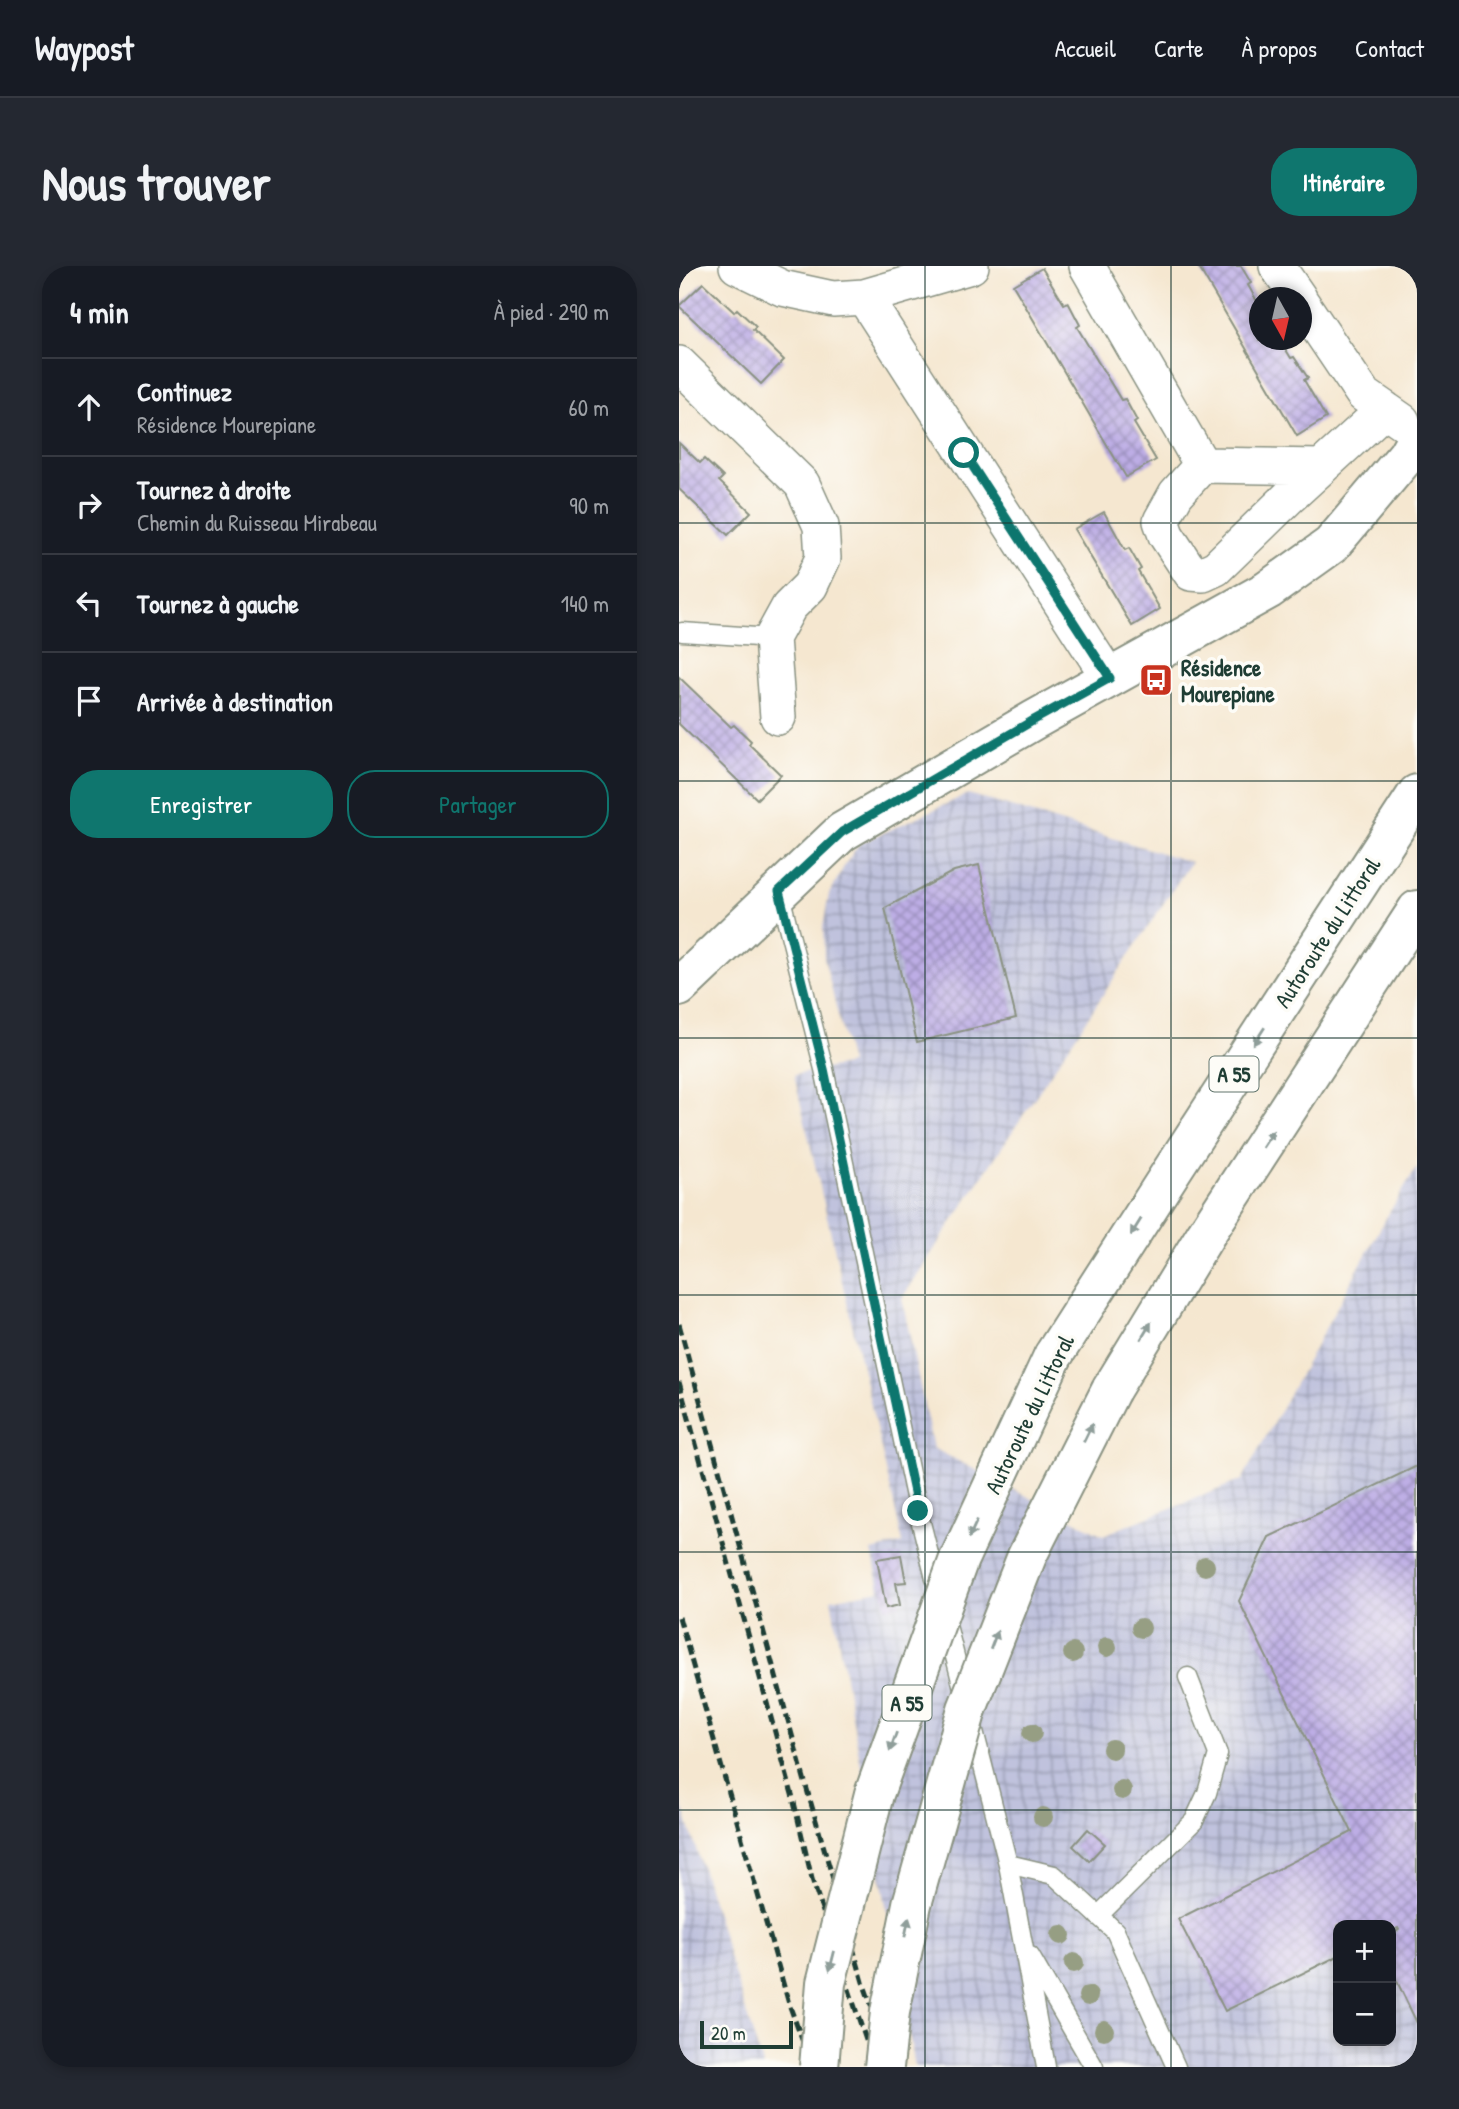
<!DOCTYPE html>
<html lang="fr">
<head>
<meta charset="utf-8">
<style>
  body { margin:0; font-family:"Patrick Hand",sans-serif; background:#242831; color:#f1f3f6 }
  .controls { position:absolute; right:21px; bottom:21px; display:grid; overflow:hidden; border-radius:14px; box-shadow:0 4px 10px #0003 }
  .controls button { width:63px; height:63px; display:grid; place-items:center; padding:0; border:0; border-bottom:2px solid #363941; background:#171b24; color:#f1f3f6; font:35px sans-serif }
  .compass { position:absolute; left:570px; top:21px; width:63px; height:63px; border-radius:50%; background:#171b24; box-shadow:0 4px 10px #0003; rotate:172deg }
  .scale { position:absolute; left:21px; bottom:18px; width:93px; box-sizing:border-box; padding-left:7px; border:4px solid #1f3d34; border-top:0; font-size:19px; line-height:24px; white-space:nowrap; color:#1f3d34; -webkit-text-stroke:5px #fdfcf7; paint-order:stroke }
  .stop { position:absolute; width:21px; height:21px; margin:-16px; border:5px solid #0f766e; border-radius:50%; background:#fff }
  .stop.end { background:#0f766e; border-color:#fff; box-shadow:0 2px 7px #0008 }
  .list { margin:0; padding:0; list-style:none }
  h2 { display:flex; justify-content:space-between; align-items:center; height:91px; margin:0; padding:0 28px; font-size:30px }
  h2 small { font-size:23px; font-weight:400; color:#9ea1a6 }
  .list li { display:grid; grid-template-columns:46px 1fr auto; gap:21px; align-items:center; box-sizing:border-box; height:98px; padding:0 28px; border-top:2px solid #363941 }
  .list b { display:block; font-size:26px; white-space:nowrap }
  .list p { margin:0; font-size:23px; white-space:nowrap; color:#9ea1a6 }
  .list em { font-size:23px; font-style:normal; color:#9ea1a6 }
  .actions { display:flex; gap:14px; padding:21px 28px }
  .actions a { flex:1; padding:16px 0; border:2px solid #0f766e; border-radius:28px; text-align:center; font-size:24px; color:#0f766e }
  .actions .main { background:#0f766e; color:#fff }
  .icon { flex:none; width:38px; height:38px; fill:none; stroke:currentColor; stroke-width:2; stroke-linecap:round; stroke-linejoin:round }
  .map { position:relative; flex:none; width:738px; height:1801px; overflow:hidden; border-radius:28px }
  header { display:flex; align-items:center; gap:42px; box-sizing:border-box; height:98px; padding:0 35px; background:#171b24; border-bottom:2px solid #363941 }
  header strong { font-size:33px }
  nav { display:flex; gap:38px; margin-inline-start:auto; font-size:24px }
  .intro { display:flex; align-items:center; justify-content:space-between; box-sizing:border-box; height:168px; padding:0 42px }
  h1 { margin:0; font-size:49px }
  .button { padding:18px 32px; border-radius:28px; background:#0f766e; color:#fff; font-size:24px; font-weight:700 }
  main { display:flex; gap:42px; padding:0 42px }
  aside { flex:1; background:#171b24; border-radius:28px; box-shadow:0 4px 10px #0003 }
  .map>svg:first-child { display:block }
  .industrial { fill:url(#industrial-grid); fill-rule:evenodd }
  .building { fill:url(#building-cross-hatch) }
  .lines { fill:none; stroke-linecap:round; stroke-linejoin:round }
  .lane-casing { stroke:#8a9282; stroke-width:21 }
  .street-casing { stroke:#8a9282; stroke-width:38 }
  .secondary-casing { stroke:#8a9282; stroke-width:42 }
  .highway-casing { stroke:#8a9282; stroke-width:42 }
  .lane { stroke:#fff; stroke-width:18 }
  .street { stroke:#fff; stroke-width:35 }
  .secondary { stroke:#fff; stroke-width:38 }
  .highway { stroke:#fff; stroke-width:38 }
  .rail { stroke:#1f3d34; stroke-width:5; stroke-dasharray:10 5; stroke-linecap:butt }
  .highway-bridge-casing { stroke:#8a9282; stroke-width:42; stroke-linecap:butt }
  .highway-bridge { stroke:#fff; stroke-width:38 }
  .tree { fill:#969e83 }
  .oneway { fill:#8f9e9a }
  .route { stroke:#0f766e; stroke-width:9 }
  .grid { fill:none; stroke:#1f3d34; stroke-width:2; stroke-opacity:0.55 }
  .labels { text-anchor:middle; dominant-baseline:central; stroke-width:7; stroke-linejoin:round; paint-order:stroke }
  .shield { fill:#fdfcf7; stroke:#62766e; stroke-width:2 }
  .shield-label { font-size:21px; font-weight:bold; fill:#1f3d34 }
  .poi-label { font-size:23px; font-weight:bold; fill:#1f3d34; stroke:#fdfcf7; text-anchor:start }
  .street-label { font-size:23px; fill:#1f3d34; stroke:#fdfcf7 }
</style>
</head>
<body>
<header>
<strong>Waypost</strong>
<nav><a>Accueil</a><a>Carte</a><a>À propos</a><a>Contact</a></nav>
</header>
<div class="intro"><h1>Nous trouver</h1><a class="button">Itinéraire</a></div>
<main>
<aside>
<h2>4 min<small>À pied · 290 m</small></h2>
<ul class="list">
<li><svg class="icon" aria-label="ahead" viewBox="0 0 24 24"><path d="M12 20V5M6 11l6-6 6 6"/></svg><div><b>Continuez</b><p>Résidence Mourepiane</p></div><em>60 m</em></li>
<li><svg class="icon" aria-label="right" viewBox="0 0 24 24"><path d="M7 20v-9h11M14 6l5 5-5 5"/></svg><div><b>Tournez à droite</b><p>Chemin du Ruisseau Mirabeau</p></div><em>90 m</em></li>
<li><svg class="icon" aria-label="left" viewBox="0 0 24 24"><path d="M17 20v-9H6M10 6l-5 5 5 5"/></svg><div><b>Tournez à gauche</b></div><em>140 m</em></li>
<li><svg class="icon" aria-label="arrive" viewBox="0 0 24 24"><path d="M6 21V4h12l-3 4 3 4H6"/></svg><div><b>Arrivée à destination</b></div></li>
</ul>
<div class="actions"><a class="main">Enregistrer</a><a>Partager</a></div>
</aside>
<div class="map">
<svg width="738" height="1801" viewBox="0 0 738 1801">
  <defs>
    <pattern id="industrial-grid" width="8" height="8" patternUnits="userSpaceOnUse" patternTransform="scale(1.75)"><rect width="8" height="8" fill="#c0c2dd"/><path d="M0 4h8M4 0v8" fill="none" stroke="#9b9fb4"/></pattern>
    <pattern id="building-cross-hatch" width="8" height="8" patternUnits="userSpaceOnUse" patternTransform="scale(1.75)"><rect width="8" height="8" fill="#bdade5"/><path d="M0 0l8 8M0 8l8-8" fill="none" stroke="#998eba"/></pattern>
  </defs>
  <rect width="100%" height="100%" fill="#fdfcf7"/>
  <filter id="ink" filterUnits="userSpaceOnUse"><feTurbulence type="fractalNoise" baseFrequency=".0143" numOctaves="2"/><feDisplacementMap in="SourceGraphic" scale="14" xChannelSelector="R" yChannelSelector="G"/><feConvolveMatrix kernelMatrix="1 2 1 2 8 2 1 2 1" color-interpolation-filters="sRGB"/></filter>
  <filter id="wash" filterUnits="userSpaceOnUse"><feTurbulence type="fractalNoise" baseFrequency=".00686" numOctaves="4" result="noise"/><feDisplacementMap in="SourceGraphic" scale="28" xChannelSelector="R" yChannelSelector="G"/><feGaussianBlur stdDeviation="1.57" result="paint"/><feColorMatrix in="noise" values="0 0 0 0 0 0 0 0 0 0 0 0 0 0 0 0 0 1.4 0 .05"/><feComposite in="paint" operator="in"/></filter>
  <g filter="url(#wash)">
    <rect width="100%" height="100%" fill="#f5e7d0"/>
    <path class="industrial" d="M289 528 512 596 223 1032 254 1182 424 1269 563 1214 707 952 738 901V1801H236L152 1333 201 1324 193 1285 224 1277 115 809 171 798 145 692 144 661 150 628 167 597 180 578ZM659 1659H712V1775H659Z
      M0 1527 84 1801H0Z"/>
    <g id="blocks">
      <path class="building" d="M519 0H562L572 17 569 19 580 39V74H601L612 92 615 91 629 112 625 114 647 152 618 170Z
        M363 2 385 38 389 36 401 59 398 61 442 134 446 133 458 155 455 157 477 194 447 211 334 19Z
        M24 17 55 46 58 43 77 61 74 64 105 94 82 118 0 40Z
        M0 177 21 197 25 193 44 211 40 215 72 246 49 269 0 223Z
        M425 246 446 284 450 282 462 303 459 305 481 343 453 360 395 263Z
        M0 411 52 461 55 459 72 475 70 478 102 509 78 533 0 458Z
        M300 599 337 752 238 776 206 642 275 605Z
        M738 1200V1757L712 1703V1669L720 1664 719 1662 712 1665V1659H659V1690L546 1745 499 1653 673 1566 560 1335 590 1271Z
        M222 1289 227 1316 217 1317 221 1339 207 1342 198 1293Z
        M409 1563 426 1578 410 1595 394 1580Z"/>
    </g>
  </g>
  <g filter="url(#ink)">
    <use href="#blocks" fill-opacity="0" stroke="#8a9282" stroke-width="2"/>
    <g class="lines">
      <defs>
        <path id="lane" d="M3 366 93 372
          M100 625 145 803 239 1245 286 1430
          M293 1457 329 1598 367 1801
          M329 1598 375 1609 436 1665 497 1801
          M419 1650 515 1555 528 1527 539 1488 509 1411
          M351 1690 415 1801"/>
        <path id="street" d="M58 0 103 22 154 33 185 31 292 0
          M408 0 523 199 497 228 482 255 487 269 512 307 524 308 537 302 611 230 706 143
          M598 0 620 32
          M185 31 431 413
          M622 36 684 128 723 155
          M0 98 123 218 142 260 144 292 131 320 110 341 93 372 99 451
          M523 199 642 201"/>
        <path id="secondary" d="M0 721 163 566 355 454 589 324 652 279 728 189 738 171"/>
        <path id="highway" d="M374 1090 494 903 738 528
          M432 1124 527 968 738 644"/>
      </defs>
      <use href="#lane" class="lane-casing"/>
      <use href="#street" class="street-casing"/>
      <use href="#secondary" class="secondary-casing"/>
      <use href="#highway" class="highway-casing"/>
      <use href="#lane" class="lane"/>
      <use href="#street" class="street"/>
      <use href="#secondary" class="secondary"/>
      <use href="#highway" class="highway"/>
      <path class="rail" d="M0 1058 129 1527 184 1716 214 1801
        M0 1116 114 1532 133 1613 196 1801
        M0 1351 110 1738 133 1801"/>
      <defs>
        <path id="highway-bridge" d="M140 1801 147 1717 195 1528 280 1293 374 1090
          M205 1801 211 1746 233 1638 288 1443 348 1290 432 1124"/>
      </defs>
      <use href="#highway-bridge" class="highway-bridge-casing"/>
      <use href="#highway-bridge" class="highway-bridge"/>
    </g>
    <g class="tree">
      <circle cx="526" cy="1300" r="10"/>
      <circle cx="462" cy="1362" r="10"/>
      <circle cx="428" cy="1381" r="10"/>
      <circle cx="394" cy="1387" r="10"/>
      <circle cx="353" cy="1467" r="10"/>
      <circle cx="433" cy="1483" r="10"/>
      <circle cx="443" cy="1524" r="10"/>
      <circle cx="364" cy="1551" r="10"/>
      <circle cx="382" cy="1669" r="10"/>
      <circle cx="395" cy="1697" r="10"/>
      <circle cx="409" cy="1730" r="10"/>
      <circle cx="425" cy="1764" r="10"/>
    </g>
    <defs><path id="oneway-solid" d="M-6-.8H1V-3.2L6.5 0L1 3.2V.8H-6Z" transform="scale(1.75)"/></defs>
    <g class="oneway">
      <use href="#oneway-solid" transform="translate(580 770) rotate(123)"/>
      <use href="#oneway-solid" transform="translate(589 873) rotate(-57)"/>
      <use href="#oneway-solid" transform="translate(457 961) rotate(122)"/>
      <use href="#oneway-solid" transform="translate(467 1065) rotate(-59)"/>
      <use href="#oneway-solid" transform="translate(409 1167) rotate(-64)"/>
      <use href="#oneway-solid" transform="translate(294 1263) rotate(115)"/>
      <use href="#oneway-solid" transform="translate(315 1374) rotate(-69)"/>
      <use href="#oneway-solid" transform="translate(214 1476) rotate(110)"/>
      <use href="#oneway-solid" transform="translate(228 1661) rotate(-78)"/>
      <use href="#oneway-solid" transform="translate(153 1695) rotate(104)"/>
    </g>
  </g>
  <g class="lines" filter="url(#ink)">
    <path class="route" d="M239 1245 145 803 100 625 163 566 355 454 431 412 285 187"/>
  </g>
  <path class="grid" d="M246 0V1801M492 0V1801M0 257H738M0 515H738M0 772H738M0 1029H738M0 1286H738M0 1544H738"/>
  <defs>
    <symbol id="bus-square" viewBox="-11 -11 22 22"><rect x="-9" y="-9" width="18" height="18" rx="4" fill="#c8321e" stroke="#fdfcf7"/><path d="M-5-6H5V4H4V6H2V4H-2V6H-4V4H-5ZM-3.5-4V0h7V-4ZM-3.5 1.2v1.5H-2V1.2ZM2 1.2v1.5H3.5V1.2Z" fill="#fff"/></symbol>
  </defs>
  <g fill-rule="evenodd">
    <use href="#bus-square" x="458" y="395" width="38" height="38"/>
  </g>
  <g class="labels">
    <g class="shield">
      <rect x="530.5" y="790.5" width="49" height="35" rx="5"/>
      <rect x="203.5" y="1419.5" width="49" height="35" rx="5"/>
    </g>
    <g class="shield-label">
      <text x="555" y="808">A 55</text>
      <text x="228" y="1437">A 55</text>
    </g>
    <g class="poi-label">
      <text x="502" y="401">Résidence<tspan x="502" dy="26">Mourepiane</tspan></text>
    </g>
    <g class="street-label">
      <text transform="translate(648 666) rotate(-57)">Autoroute du Littoral</text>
      <text transform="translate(350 1148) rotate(-64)">Autoroute du Littoral</text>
    </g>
  </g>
</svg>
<div class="controls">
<button>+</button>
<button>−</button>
</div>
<svg class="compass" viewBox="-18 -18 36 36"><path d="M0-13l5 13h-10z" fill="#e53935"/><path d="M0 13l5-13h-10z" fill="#9ea1a6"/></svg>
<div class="scale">20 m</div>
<div class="stop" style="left:285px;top:187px"></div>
<div class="stop end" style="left:239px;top:1245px"></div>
</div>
</main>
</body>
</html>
